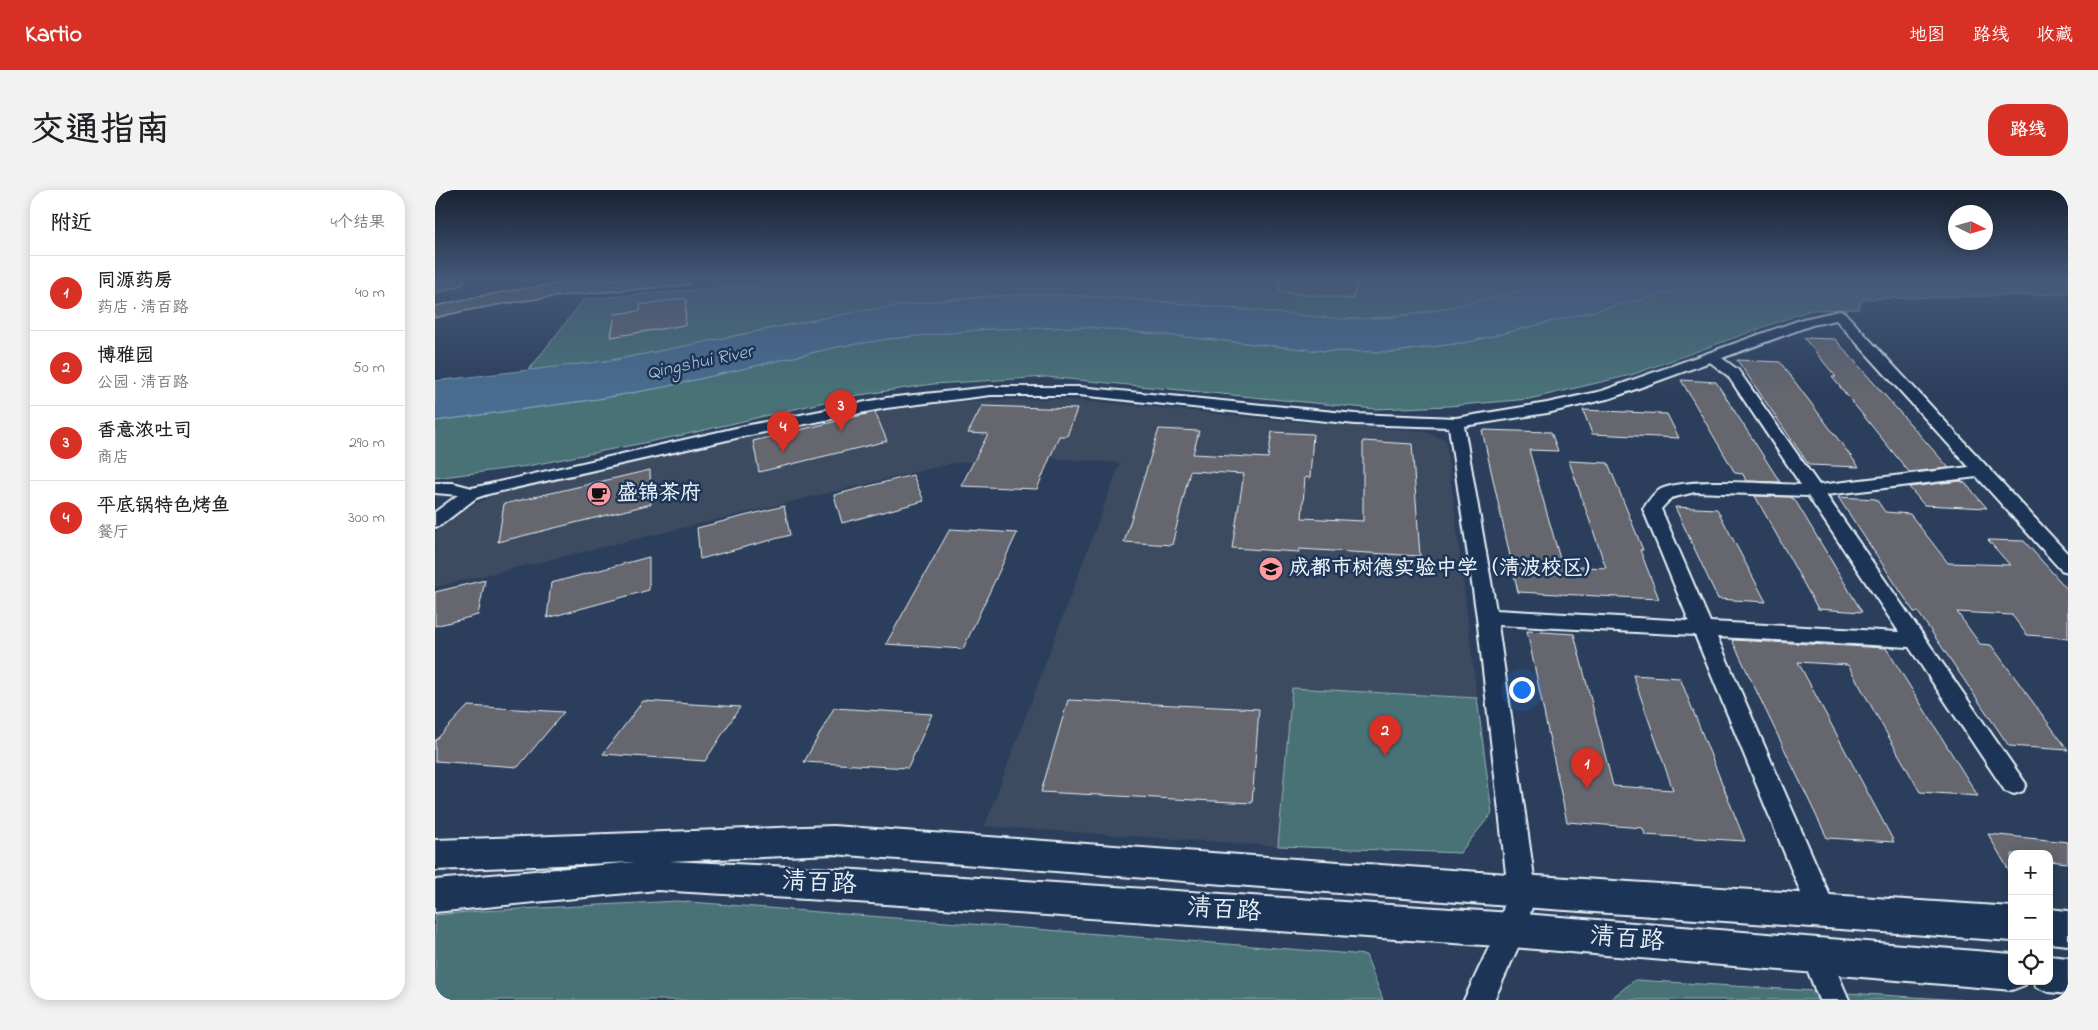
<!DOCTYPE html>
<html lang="zh">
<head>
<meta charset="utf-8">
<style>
  body { margin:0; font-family:"Indie Flower","LXGW WenKai TC",sans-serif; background:#f2f2f2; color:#202124 }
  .controls { position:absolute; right:15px; bottom:15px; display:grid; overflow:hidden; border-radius:10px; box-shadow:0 2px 12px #0003 }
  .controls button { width:45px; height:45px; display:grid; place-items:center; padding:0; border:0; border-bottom:1px solid #e0e0e0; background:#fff; color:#202124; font:25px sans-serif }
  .compass { position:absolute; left:1513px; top:15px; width:45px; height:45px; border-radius:50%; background:#fff; box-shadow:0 2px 12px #0003; rotate:95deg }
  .you { position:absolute; left:1086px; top:499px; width:18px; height:18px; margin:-12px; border:4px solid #fff; border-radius:50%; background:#1a73e8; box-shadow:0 0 0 8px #1a73e833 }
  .badge { display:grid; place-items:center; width:32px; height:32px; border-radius:50%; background:#d93025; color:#fff; font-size:16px; font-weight:700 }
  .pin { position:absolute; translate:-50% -41px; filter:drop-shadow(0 1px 2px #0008) }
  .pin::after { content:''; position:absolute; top:26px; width:18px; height:15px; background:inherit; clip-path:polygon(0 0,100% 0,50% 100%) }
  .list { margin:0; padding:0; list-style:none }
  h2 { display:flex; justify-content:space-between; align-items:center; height:65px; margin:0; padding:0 20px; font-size:21px }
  h2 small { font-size:16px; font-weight:400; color:#757577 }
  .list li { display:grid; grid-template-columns:32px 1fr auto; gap:15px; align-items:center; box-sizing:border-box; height:75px; padding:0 20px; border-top:1px solid #e0e0e0 }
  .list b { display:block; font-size:19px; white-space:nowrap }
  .list p { margin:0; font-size:16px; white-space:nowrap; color:#757577 }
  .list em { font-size:16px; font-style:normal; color:#757577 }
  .icon { flex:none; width:28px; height:28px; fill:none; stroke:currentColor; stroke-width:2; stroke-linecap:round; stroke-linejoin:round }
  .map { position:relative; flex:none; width:1633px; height:810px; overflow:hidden; border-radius:20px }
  header { display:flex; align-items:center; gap:30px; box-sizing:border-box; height:70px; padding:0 25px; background:#d93025; color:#fff }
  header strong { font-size:24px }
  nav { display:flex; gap:28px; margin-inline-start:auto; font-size:18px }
  .intro { display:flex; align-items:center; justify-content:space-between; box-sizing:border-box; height:120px; padding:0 30px }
  h1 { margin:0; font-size:35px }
  .button { padding:12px 22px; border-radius:20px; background:#d93025; color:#fff; font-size:18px; font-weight:700 }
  main { display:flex; gap:30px; padding:0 30px }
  aside { flex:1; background:#fff; border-radius:20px; box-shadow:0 2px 12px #0003 }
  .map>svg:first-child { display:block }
  .built { fill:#3c4b61 }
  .green { fill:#497277; stroke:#98b2b8 }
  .water { fill:#496d90; stroke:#89a2ba }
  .building { fill:#65666e; stroke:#e8f1f8 }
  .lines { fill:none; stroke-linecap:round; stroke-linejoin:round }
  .minor-casing { stroke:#e8f1f8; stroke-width:4 }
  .tertiary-casing { stroke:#e8f1f8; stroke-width:4 }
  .primary-casing { stroke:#e8f1f8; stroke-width:3 }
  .minor { fill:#1d3557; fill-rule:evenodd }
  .tertiary { fill:#1d3557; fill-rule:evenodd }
  .primary { fill:#6b6f75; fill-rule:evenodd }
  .labels { text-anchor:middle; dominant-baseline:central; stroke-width:5; stroke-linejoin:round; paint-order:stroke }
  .far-water-label { font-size:19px; font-style:italic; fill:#b0c3d4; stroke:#1d3557 }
  .poi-label { font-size:21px; font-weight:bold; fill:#e8f1f8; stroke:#1d3557; text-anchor:start }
  .near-street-label { font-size:25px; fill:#e8f1f8; stroke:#1d3557 }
</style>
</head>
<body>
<header>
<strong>Kartio</strong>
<nav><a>地图</a><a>路线</a><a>收藏</a></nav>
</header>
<div class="intro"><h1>交通指南</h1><a class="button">路线</a></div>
<main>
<aside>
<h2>附近<small>4个结果</small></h2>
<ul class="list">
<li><span class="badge">1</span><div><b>同源药房</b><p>药店 · 清百路</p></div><em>40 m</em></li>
<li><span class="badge">2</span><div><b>博雅园</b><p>公园 · 清百路</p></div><em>50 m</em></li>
<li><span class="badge">3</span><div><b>香意浓吐司</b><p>商店</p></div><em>290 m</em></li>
<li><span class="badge">4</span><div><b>平底锅特色烤鱼</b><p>餐厅</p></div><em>300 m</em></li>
</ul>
</aside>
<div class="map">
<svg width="1633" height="810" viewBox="0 0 1633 810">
  <rect width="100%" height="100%" fill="#2b3f5c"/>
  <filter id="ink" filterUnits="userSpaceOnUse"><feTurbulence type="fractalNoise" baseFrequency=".02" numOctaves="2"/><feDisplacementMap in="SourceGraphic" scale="10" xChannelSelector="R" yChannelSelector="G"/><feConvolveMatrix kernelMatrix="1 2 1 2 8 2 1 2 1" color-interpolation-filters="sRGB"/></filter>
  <g filter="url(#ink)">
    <path class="built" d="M620 209 708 216 838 230 988 241 1011 250 1042 508 857 498 843 656 550 636 685 273 585 266 519 273 0 397V342L26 321 61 304 411 225 482 215 553 210Z"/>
    <path class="green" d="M378 90H684L687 93 703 90H1132C1059 107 985 129 909 129 882 129 853 124 825 121 745 114 664 103 583 105 447 109 315 145 182 169 153 175 123 177 93 181L149 109Z
      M1285 90H1633V104L1428 109 1423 119 1376 120 1196 185 1094 209 1014 216 940 219 612 187 498 194 411 207 248 245 93 276 0 288V231L163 209 229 197 402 157 453 149 553 139 652 137 889 161 959 162 1033 152Z
      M857 498 1042 508 1057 623 1025 663 843 656Z
      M243 711 931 765 948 810H0V725L46 721Z
      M1200 790 1527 810H1174Z"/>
    <path class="water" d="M1132 90H1285L1033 152 959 162 889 161 652 137 553 139 453 149 402 157 229 197 163 209 0 231V191L180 170 424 121 502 111 582 105 638 106 682 108 907 129 951 128 995 122Z"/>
    <path class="building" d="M844 90H923L918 109 844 102Z
      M249 108 251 110 250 135 176 147 180 124 205 121V115Z
      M1369 148 1400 149 1514 278 1474 282 1397 187H1401Z
      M1302 170 1345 172 1424 277 1374 275Z
      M1246 190 1281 192 1345 292 1311 291 1308 284 1300 283Z
      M547 216 642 219 632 246H624L602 299 526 296 553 244 533 243Z
      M1148 220 1232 224 1244 248 1157 244Z
      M440 222 452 251 324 282 318 251Z
      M724 239 764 241 758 264 833 268 837 242 878 244 875 288 870 287 867 328 928 331V251L977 254 985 366 864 359V362L797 358 809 284 755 281 737 355 689 352Z
      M1047 240 1116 242 1123 261 1094 260 1127 376 1171 378 1134 271 1173 273 1208 360H1205L1224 409 1083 402Z
      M215 280 216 314 63 352 69 314Z
      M478 285 489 311 407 333 399 305Z
      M1525 291 1530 293 1552 318 1489 315 1474 297Z
      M1320 306 1355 307 1360 310 1427 422 1383 419Z
      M1403 307 1441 309 1450 322 1475 324 1513 373 1575 375 1553 350 1589 351 1633 400V448L1592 445 1577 425 1522 422 1545 454 1556 455 1633 560 1574 556 1483 422H1479Z
      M349 316 355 345 265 369 262 338Z
      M1240 317 1282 319 1331 412 1283 409Z
      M515 339 582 343 528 459 451 454Z
      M214 367V400L112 428 116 393Z
      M50 390 43 425 0 436V402Z
      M1092 441 1139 444 1178 596 1238 600 1198 485 1245 488 1310 651 1210 645 1208 638 1132 632Z
      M1297 450 1451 458 1543 606 1485 602 1413 475 1363 472 1459 652 1392 648Z
      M633 510 824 519 817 613 606 602Z
      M208 511 305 517 270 571 168 564Z
      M33 516 129 522 83 577 0 571V551Z
      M399 518 497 524 473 578 369 572Z
      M1553 644 1633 652V673L1614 671V664H1577V686Z"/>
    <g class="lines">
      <defs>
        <path id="minor" d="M1404 121 1409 122 1633 364V382L1626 380 1542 287 1391 305 1591 594 1588 601 1579 604 1570 601 1474 457 1282 447 1401 720 1397 729 1387 733 1377 729 1373 720 1260 445 1063 435 1101 701 1091 740 1059 810H1029L1063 738 1073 701 1042 427 1014 237 920 234 644 205H556L451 218 310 246 53 304 41 308 6 335 0 337V322L23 305 0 303V293H18L37 298 310 236 451 208 556 197H644L920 224 1021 228 1112 213 1167 201 1368 129ZM1401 130 1534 277 1384 295 1303 180 1287 168 1377 135ZM1275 172 1293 186 1366 295C1337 294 1244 286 1223 301 1217 305 1212 313 1208 319L1254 431 1061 420 1029 236 1112 223 1176 208ZM1260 302 1373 306 1464 442 1275 432 1226 319 1236 308Z
          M1381 752 1391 756 1414 810H1384L1367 766 1371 756Z"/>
        <path id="tertiary" d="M398 636 1087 685 1577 717V751L1087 717 398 664 235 671 421 680 1077 723 1577 764V791H1591L1590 795 1577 800 1077 757 421 712 222 700 0 722V690L199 672 0 680V650Z
          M1614 719 1633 721V755L1614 753Z
          M1614 766 1633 768V804L1614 802 1601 797 1599 791H1614Z"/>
        <path id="primary" d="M6 90H29L27 94 0 103V92Z
          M177 90H256L254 94 248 95C164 101 82 107 0 127V117C58 102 117 94 177 90Z"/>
      </defs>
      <use href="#minor" class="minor-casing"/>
      <use href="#tertiary" class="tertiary-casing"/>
      <use href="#primary" class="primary-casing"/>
      <use href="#minor" class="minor"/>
      <use href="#tertiary" class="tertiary"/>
      <use href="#primary" class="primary"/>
    </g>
  </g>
  <linearGradient id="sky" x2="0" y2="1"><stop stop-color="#182333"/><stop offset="0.44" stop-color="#445878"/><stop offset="1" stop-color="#445878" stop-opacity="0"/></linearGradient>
  <rect width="1633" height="203" fill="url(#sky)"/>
  <defs>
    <symbol id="cafe-disc" viewBox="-11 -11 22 22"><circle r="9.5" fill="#ff9aa2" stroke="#1d3557"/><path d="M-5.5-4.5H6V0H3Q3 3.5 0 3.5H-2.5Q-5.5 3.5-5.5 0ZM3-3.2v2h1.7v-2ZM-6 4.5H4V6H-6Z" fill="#111"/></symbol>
    <symbol id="school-disc" viewBox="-11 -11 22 22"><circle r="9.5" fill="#ff9aa2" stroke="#1d3557"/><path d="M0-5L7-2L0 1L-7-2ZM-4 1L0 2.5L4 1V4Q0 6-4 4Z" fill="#111"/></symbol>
  </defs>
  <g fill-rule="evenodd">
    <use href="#cafe-disc" x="150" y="290" width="28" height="28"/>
    <use href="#school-disc" x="822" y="365" width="28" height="28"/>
  </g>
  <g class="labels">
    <g class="far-water-label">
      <text transform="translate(265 173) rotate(-12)">Qingshui River</text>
    </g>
    <g class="poi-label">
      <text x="182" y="304">盛锦茶府</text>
      <text x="854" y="379">成都市树德实验中学（清波校区）</text>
    </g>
    <g class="near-street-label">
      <text transform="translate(384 694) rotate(3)">清百路</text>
      <text transform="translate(789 721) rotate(4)">清百路</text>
      <text transform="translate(1192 750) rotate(5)">清百路</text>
    </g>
  </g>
</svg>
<div class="controls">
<button>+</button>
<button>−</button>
<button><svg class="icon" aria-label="locate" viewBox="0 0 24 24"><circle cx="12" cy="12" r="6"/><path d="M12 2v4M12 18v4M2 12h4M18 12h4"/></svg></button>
</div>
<svg class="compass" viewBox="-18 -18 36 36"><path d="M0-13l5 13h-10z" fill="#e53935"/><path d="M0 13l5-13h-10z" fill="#757577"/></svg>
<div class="you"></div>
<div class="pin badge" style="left:1152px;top:599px">1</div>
<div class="pin badge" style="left:950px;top:566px">2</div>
<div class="pin badge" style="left:406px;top:241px">3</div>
<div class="pin badge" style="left:348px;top:262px">4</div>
</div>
</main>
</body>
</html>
